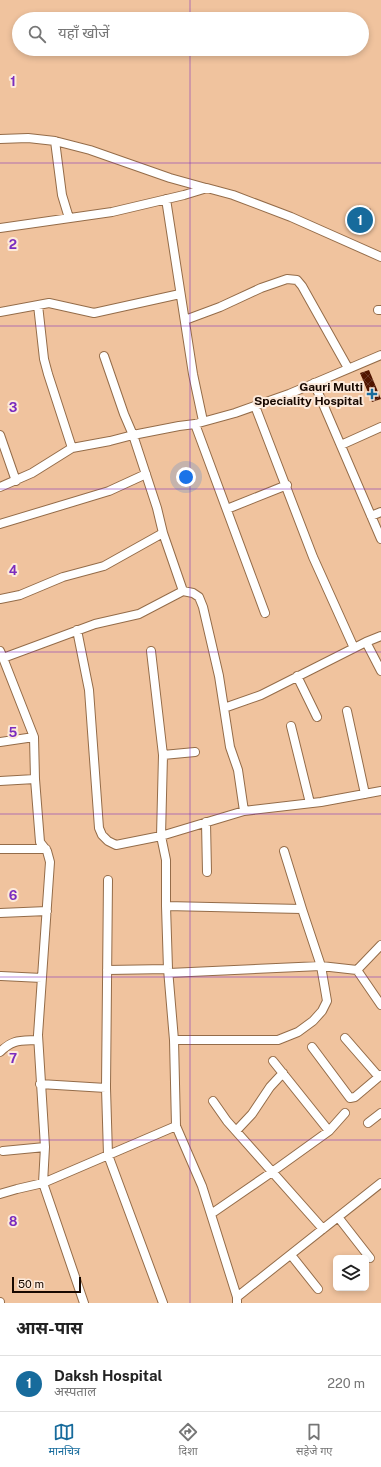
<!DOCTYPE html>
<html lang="hi">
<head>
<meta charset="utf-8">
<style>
  body { margin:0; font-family:"Public Sans","Noto Sans Devanagari",sans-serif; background:#f6f6f6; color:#222 }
  .controls { position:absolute; right:12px; bottom:12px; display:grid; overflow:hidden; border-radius:6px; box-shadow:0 2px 6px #0003 }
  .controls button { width:36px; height:36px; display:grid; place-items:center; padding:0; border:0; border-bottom:1px solid #e0e0e0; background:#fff; color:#222; font:20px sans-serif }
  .scale { position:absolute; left:12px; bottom:10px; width:69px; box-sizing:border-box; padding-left:4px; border:2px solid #170800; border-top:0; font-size:11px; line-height:14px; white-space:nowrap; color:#170800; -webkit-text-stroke:3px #fdeadb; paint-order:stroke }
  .you { position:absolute; left:186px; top:477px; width:14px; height:14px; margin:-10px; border:3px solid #fff; border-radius:50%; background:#1a73e8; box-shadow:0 0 0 6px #1a73e833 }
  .badge { display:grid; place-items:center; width:26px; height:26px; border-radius:50%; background:#176b9c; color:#fff; font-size:13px; font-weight:700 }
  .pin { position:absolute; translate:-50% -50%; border:2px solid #fff; box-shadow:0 1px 4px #0006 }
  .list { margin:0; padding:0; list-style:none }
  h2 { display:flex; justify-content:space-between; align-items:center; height:52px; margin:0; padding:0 16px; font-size:17px }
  h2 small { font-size:13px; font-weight:400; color:#767676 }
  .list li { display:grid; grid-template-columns:26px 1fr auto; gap:12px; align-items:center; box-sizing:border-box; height:56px; padding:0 16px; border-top:1px solid #e0e0e0 }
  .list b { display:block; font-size:15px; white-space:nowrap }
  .list p { margin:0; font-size:13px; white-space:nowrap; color:#767676 }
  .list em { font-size:13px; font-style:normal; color:#767676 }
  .icon { flex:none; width:22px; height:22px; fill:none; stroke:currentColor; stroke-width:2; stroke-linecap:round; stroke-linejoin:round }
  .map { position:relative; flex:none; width:381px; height:1303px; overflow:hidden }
  .search { position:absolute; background:#fff; box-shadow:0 2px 6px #0003; left:12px; right:12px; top:12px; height:44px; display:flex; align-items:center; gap:10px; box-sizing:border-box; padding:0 14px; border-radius:22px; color:#767676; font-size:15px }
  .sheet { height:108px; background:#fff }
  nav { display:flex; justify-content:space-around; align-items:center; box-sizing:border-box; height:56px; border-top:1px solid #e0e0e0; background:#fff; font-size:11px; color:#767676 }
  nav a { display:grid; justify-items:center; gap:2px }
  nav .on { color:#176b9c }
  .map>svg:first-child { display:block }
  .building { fill:url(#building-cross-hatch) }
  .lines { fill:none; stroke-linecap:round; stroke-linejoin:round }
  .minor-casing { stroke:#946c49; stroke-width:10 }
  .minor { stroke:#fff; stroke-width:8 }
  .grid { fill:none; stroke:#7b2cbf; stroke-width:1; stroke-opacity:0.55 }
  .poi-dot { fill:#176b9c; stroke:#fdeadb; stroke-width:1.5 }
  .labels { text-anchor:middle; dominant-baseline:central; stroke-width:4; stroke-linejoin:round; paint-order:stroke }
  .poi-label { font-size:12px; font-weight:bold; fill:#170800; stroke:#fdeadb; text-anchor:end }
  .grid-label { font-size:13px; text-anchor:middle; font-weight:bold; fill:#7b2cbf; stroke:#fdeadb; stroke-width:4; stroke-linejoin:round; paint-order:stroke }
</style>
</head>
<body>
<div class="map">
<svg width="381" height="1303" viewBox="0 0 381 1303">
  <defs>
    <pattern id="building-cross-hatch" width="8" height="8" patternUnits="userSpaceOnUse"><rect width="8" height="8" fill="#521500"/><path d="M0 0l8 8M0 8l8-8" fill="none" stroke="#673524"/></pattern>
  </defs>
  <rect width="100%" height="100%" fill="#f0c39e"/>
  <path class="building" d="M358 205 371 209 363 234 350 230Z
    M369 370 381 399 372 402 360 373Z"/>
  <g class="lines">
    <defs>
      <path id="minor" d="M0 139 28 138 55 141 90 150 170 178 206 188
        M55 141 62 195 69 218
        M166 199 193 374 203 421
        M0 228 112 212 184 195 207 188 233 195 291 217 381 257
        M378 310H381
        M0 312 49 303 94 313 180 294
        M185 320 220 307 261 288 287 279 297 280 302 286 348 368
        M314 383 381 539
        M255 406 313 557 354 648
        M195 424 265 613
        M0 435 16 481
        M341 445 381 427
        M72 448 110 441 133 435 124 414 104 356
        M0 487 32 473 72 448 48 374 44 359 38 305
        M227 509 287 485
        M371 516 381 512
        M0 524 109 491 146 474
        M163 533 183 591
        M0 599 20 595 63 577 104 566 163 533 157 508 133 435 179 426 195 424 235 413 289 394 381 355
        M77 630 89 690 99 828 102 835 108 841 116 845 161 836 244 811
        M381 636 366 642 381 671
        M0 651 3 658 95 624 139 614 183 591 193 593 199 597 203 607 219 676 230 747 238 770 244 811 321 802 381 791
        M151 651 163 755 161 836 166 860V906L168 969 174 1040
        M3 658 34 737 35 779 40 842 47 851 50 862 38 1035 45 1147 43 1183 84 1303
        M297 676 317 717
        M224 708 261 695 366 642
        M347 711 365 794
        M291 726 310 803
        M0 742 34 737
        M163 755 195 752
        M0 781 35 779
        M206 822 207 872
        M0 849H46
        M284 851 302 909
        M108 880 106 1088 108 1155 163 1303
        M166 906 302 909 321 966 169 973
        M0 913 47 911
        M381 945 357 970 381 1005
        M107 970 168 969
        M1 976 42 978
        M345 1038 379 1077
        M312 1047 350 1098 355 1097 381 1075
        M0 1052C13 1039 20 1041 38 1040
        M273 1061 329 1131
        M40 1084 106 1088
        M213 1101 227 1121 323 1229
        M368 1123 381 1113
        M176 1126 174 1040H278L298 1032 313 1021 322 1011 327 1001 321 966 357 970
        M236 1131 252 1114 270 1087 283 1073
        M3 1151 45 1147
        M0 1194 17 1189 43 1183 176 1126 202 1186 237 1297V1303
        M211 1214 272 1172 329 1131 345 1113
        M338 1217 370 1258
        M291 1255 318 1289
        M237 1297 381 1183
        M0 1302V1303"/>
    </defs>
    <use href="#minor" class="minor-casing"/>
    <use href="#minor" class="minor"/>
  </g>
  <path class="grid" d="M190 0V19M190 49V1303M0 163H381M0 326H381M0 489H381M0 652H381M0 814H381M0 977H381M0 1140H381"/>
  <path class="poi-dot" d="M370 388h4v4h4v4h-4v4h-4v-4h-4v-4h4z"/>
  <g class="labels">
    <g class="poi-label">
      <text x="363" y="387">Gauri Multi<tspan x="363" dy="14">Speciality Hospital</tspan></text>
    </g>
  </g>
  <g class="grid-label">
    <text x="13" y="86">1</text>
    <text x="13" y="249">2</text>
    <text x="13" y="412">3</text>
    <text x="13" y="575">4</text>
    <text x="13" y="737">5</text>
    <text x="13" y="900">6</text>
    <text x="13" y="1063">7</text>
    <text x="13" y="1226">8</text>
  </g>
</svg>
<div class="controls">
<button><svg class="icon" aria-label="layers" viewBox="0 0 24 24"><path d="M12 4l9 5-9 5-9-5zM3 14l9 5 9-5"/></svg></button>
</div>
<div class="scale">50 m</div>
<div class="you"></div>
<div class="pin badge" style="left:360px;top:220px">1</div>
<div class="search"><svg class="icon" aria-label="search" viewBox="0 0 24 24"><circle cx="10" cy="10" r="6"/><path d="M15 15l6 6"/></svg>यहाँ खोजें</div>
</div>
<section class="sheet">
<h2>आस-पास<small></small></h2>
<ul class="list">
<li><span class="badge">1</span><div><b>Daksh Hospital</b><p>अस्पताल</p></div><em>220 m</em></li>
</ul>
</section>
<nav>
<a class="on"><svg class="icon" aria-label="map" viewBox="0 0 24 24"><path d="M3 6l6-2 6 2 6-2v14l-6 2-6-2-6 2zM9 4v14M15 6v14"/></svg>मानचित्र</a>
<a><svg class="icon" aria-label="directions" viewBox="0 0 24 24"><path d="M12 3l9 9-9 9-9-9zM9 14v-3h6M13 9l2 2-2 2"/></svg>दिशा</a>
<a><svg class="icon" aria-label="saved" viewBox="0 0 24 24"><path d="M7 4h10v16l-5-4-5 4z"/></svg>सहेजे गए</a>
</nav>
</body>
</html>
